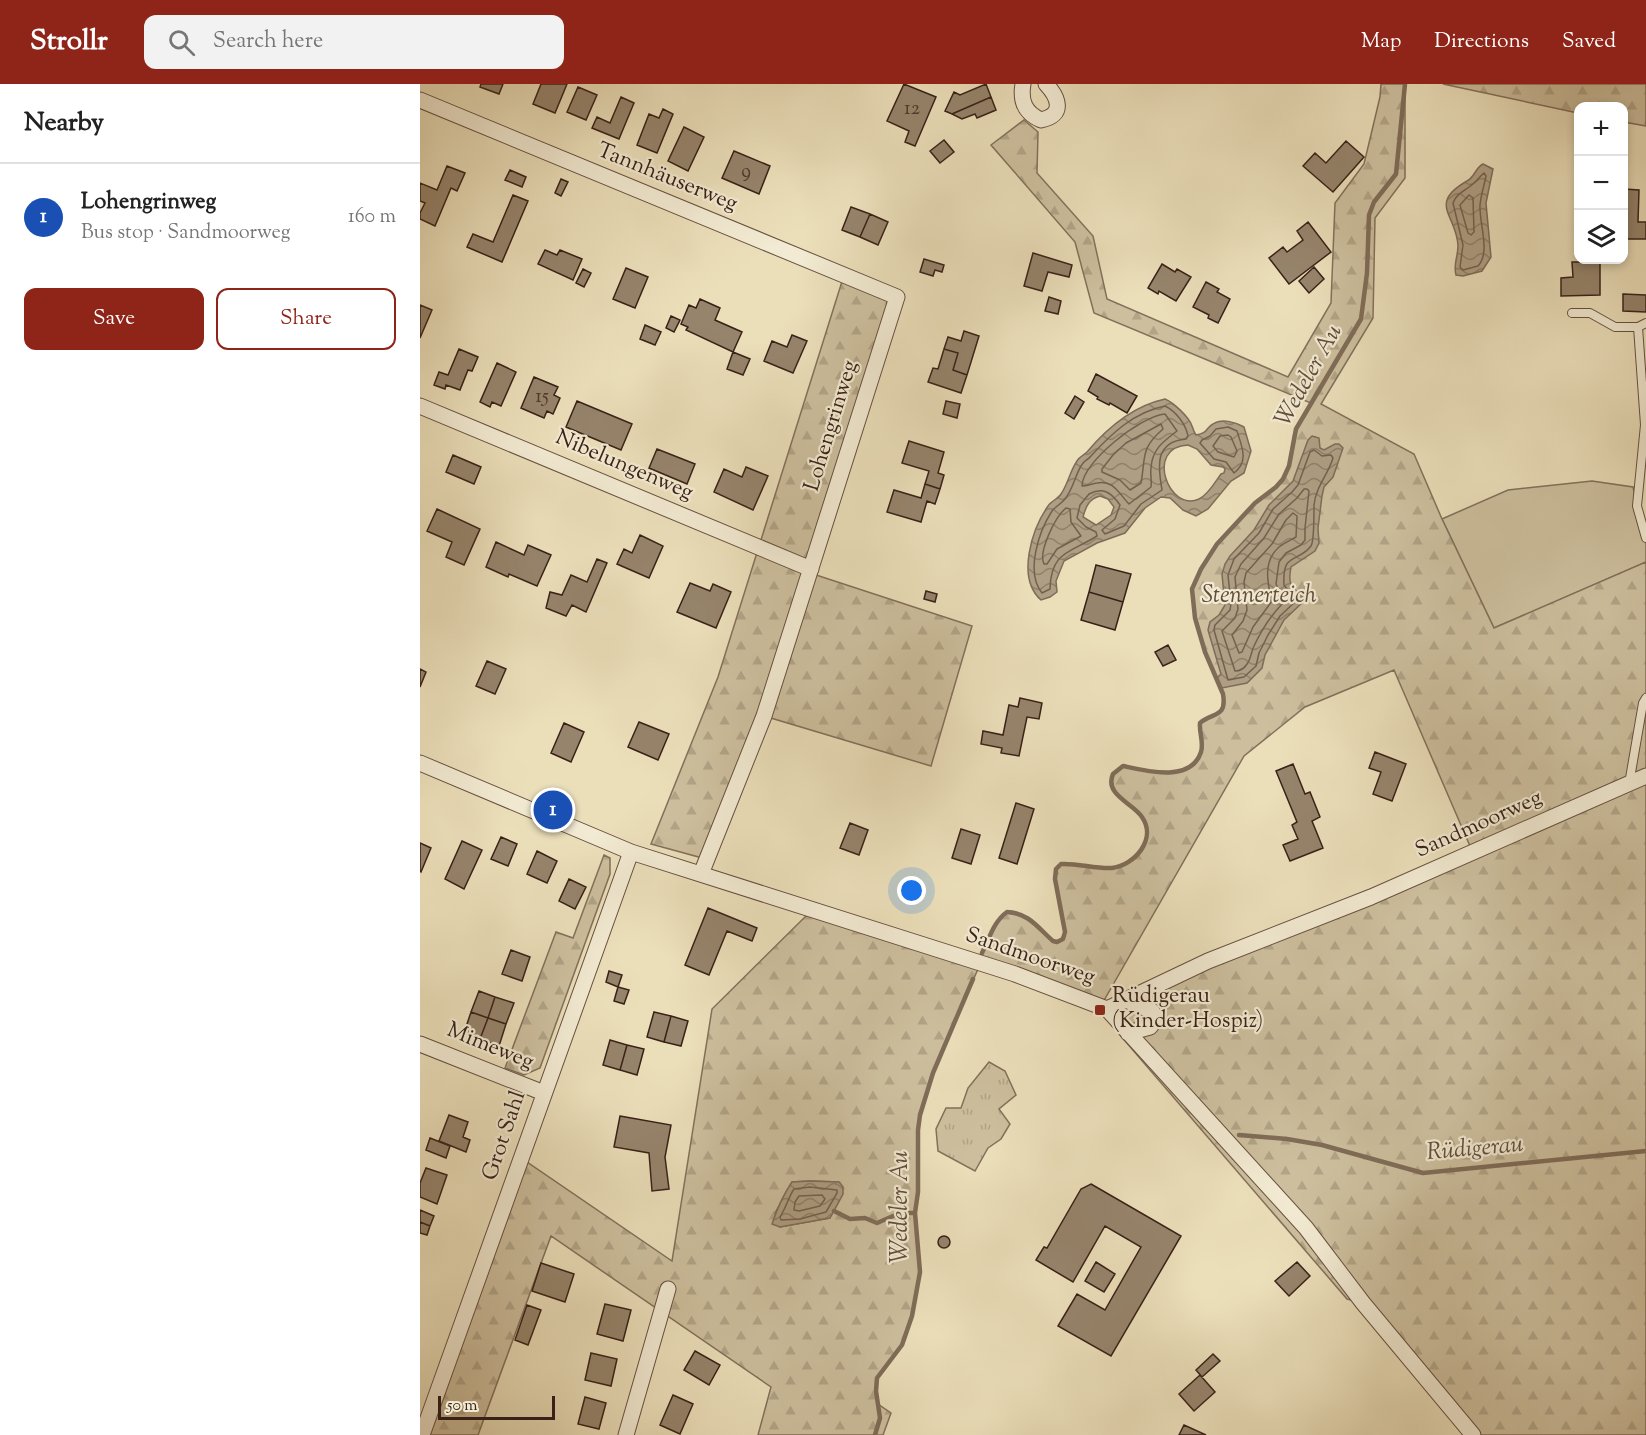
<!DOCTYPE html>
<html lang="en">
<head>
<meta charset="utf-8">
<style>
  body { margin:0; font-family:"Sorts Mill Goudy",serif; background:#f2f2f2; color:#222 }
  .controls { position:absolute; right:18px; top:18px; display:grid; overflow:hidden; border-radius:12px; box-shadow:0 3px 9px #0003 }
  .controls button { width:54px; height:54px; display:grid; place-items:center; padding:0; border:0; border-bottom:2px solid #e0e0e0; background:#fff; color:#222; font:30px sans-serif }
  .scale { position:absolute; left:18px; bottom:15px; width:117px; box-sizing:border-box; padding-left:6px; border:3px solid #392118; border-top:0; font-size:16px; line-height:21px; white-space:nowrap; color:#392118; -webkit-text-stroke:4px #f2ead2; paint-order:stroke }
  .you { position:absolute; left:492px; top:807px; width:21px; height:21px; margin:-15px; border:4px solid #fff; border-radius:50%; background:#1a73e8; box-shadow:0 0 0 9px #1a73e833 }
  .badge { display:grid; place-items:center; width:39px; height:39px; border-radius:50%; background:#8f2418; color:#fff; font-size:20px; font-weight:700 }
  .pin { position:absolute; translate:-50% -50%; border:3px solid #fff; box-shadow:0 2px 6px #0006 }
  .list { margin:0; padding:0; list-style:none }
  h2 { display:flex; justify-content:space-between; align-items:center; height:78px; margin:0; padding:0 24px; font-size:26px }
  h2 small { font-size:20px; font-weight:400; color:#767676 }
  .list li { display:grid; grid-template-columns:39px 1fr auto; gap:18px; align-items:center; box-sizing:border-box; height:108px; padding:0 24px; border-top:2px solid #e0e0e0 }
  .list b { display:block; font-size:22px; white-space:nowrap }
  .list p { margin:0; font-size:20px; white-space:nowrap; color:#767676 }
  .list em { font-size:20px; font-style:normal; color:#767676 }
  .actions { display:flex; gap:12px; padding:18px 24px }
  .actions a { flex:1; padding:14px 0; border:2px solid #8f2418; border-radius:12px; text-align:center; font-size:21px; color:#8f2418 }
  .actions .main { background:#8f2418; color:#fff }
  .icon { flex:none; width:33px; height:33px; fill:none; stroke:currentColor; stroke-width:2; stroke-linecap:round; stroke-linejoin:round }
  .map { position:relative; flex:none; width:1226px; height:1351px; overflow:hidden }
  header { display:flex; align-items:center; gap:36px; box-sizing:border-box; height:84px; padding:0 30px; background:#8f2418; color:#fff }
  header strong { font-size:28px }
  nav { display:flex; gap:33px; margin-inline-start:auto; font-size:21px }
  .search { width:420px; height:54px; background:#f2f2f2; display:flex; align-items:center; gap:15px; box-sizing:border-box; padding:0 21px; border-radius:12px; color:#767676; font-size:22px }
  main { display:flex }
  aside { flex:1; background:#fff }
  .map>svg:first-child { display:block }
  .green { fill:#cdbf9e; stroke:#83705b; stroke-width:1.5 }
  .forest { fill:url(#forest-firs); stroke:#83705b; stroke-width:1.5; fill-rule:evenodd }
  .park { fill:url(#park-tufts); stroke:#83705b; stroke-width:1.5 }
  .water { fill:url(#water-waves); stroke:#7f6c58; stroke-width:1.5; fill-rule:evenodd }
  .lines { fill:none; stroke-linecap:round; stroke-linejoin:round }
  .shore { stroke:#74604e; stroke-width:1.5 }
  .stream { stroke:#7f6c58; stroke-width:4.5 }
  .building { fill:#96846c; stroke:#392118; stroke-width:1.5 }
  .service-casing { stroke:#665040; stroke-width:10 }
  .minor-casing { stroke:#665040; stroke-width:17 }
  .service { stroke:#f2ead2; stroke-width:8 }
  .minor { stroke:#f2ead2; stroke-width:15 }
  .poi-dot { fill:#8f2418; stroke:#f2ead2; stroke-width:2 }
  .labels { text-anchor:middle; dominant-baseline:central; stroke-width:4.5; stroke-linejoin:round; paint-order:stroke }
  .number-label { font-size:20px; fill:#503a2d }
  .street-label { font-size:22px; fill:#392118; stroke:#f2ead2 }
  .poi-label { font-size:22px; fill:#392118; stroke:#f2ead2; text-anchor:start }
  .water-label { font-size:24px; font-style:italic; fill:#624d3d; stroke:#f2ead2 }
</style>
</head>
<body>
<header>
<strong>Strollr</strong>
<div class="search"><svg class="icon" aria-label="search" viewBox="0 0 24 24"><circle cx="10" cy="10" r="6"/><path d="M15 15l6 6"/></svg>Search here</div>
<nav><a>Map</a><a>Directions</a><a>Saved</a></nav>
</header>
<main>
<aside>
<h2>Nearby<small></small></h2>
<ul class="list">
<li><span class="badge" style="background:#1a4fb4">1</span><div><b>Lohengrinweg</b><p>Bus stop · Sandmoorweg</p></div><em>160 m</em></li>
</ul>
<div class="actions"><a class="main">Save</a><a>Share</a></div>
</aside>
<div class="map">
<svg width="1226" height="1351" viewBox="0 0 1226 1351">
  <defs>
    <pattern id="forest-firs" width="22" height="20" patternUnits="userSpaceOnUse" patternTransform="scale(1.5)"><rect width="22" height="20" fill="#cdbf9e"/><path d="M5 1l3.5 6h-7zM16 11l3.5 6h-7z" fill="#b1a487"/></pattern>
    <pattern id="park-tufts" width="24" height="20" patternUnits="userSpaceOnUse" patternTransform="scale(1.5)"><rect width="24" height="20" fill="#cdbf9e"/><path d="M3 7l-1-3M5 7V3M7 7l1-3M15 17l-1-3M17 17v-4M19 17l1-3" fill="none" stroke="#b1a487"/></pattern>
    <pattern id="water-waves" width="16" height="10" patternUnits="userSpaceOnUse" patternTransform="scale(1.5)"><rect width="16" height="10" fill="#ae9e83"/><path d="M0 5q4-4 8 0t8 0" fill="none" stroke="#8f806a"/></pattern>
  </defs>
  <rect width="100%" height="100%" fill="#ebdfba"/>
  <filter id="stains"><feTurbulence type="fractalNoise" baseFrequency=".00333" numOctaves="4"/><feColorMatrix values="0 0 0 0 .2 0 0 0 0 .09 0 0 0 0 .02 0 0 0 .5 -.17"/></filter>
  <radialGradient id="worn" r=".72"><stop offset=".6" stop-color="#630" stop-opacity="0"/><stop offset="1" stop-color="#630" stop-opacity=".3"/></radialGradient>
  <path class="green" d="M1172 397 1213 403 1226 454V478L1074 544 1022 435 1088 406Z"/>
  <path class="forest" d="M961 0H985V94L955 134 953 234 901 320 994 370 1022 435 1074 544 1226 478V1351H1053L943 1219 927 1215 681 929 561 878 513 989 500 1031 498 1046V1108L495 1126 500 1188 492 1232 482 1261 457 1294 456 1307 458 1320 471 1329 463 1351H338L351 1303 131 1152 58 1351H2L101 1074 252 1177 292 925 396 822 558 872 562 869 573 845 581 833 587 828C609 829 618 844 633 857H640L645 848 635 795 636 785 641 780C658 779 675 785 692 784 703 782 713 777 720 768 749 726 681 720 693 690L703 682C726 687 771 699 781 668 784 658 779 649 780 639 793 628 807 634 803 610L785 568 775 534 772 505 781 485 797 460 835 419 856 403 863 395 869 382 874 349 891 319 674 229 655 158 571 61 604 36 618 48 617 89 673 152 687 215 868 293 911 219 915 119 944 80 960 13ZM974 586 1053 769 682 920 824 672 885 623ZM390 1097 418 1098 419 1117 409 1134 360 1143 355 1129 372 1098Z
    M1023 0H1226V42L1204 38V22H1158V29Z
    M424 191 477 213 390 489 552 542 511 682 344 632 286 775 231 760 298 593Z
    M184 771 190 774V790L120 984 104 991 85 984 136 848 153 854Z"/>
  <path class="park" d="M569 978 585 987 596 1011 579 1025 590 1040 581 1055 568 1064 555 1087 518 1067 516 1045 526 1024H541L548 1004Z"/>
  <path class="water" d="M1063 80 1073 85 1066 119 1071 173 1062 187 1043 192 1036 191C1033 180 1038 173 1038 162 1037 131 1007 120 1047 97 1055 93 1055 84 1063 80Z
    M745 315C754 319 769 333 772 342 773 345 774 348 776 351 789 349 785 344 793 340 802 334 815 338 824 343L831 367 824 389 811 397 788 425 776 432 763 426 750 414 741 413 725 424 705 449 677 459 644 477 636 497 637 508 630 513 621 516C596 494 612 445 628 422 631 417 638 415 641 410 648 400 650 387 657 377 659 373 664 371 667 368 688 343 713 322 745 315ZM768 361 777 365 791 381 803 383 805 385 804 389 801 390C795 398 788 411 779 415 749 429 724 363 768 361ZM680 412 688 415 694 423 691 431 676 441 663 433C666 422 669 415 680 412Z
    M892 352 899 354 900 364 904 366 915 360H919L923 364 913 393 904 403 902 412 898 444 899 459 895 467 871 483C868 498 870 503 882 512L883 518 864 536 845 571 842 584 827 599 802 604 797 594 801 590 788 546 790 538 799 531 805 521 802 490 805 480 810 472 834 446 849 421 873 397 888 356Z
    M390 1097 419 1098 423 1103V1110L410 1134 360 1143 352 1140C357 1125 363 1111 372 1098Z"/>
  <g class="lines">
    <path class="shore" d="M1064 89 1066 92C1064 102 1061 111 1060 121 1059 140 1071 168 1058 182L1043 186 1040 183 1043 161 1033 119C1036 109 1047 106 1054 99 1058 96 1060 92 1064 89Z
      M1049 111 1053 114 1054 148 1051 151 1048 149 1040 121Z
      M745 322C756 327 766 341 768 352L766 355C734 358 738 383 742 406L721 420 704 442 685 450 682 446 695 435 700 421C691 408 683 403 669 410L660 421 657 434 666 443 676 448 677 452C650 469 631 467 630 505L622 509C605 488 619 447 632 427 636 422 641 420 645 415 653 405 655 392 661 382 663 377 668 376 671 372 691 350 714 328 745 322Z
      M745 330 757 347C744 357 732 365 731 384 730 390 732 397 731 403L709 420C700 411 693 395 677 399 671 400 667 402 662 402 662 378 721 332 745 330Z
      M741 340 743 345C720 365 726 372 721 399L710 406 700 396 682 388V385L693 371 706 359Z
      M808 343 817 347C821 361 830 377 814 389L806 378 794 375 780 359 782 356 790 352 796 345Z
      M808 351 811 353 817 367 814 373 798 368 793 362 800 352Z
      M894 366 902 372 911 371 913 374C908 391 896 402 894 421 894 429 894 458 891 462 877 480 862 467 864 501L876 517 860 532 848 551 839 569 836 582 824 593 808 596 794 546 795 541 810 526 811 520 808 491 814 475 839 449 853 425 872 408 878 401 890 368Z
      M884 405H887L889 407 885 444V456L881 461 866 469 859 478 856 500 864 518C851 531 842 545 834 562 831 568 831 575 827 580 824 585 821 587 815 587L802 547 815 534 818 525 815 493 821 480 844 454 859 430 877 414Z
      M646 424 650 425 651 438 661 452 637 465 627 480H624C618 468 635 433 646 424Z
      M873 429 877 432 876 453C871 456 864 459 859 463 843 477 847 498 852 517L833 543 822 568 819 569 812 551 823 537 827 526 824 498 826 489 852 460 866 436Z
      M390 1103 417 1106V1109L406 1128 380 1135 361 1136 360 1133C366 1124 368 1114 374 1105Z
      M402 1111 405 1115 400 1122 379 1127 374 1126 375 1118 379 1112Z"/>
    <path class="stream" d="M562 869C569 855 574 837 587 828 609 829 618 844 633 857L637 858 643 855 645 848 635 795 636 785 641 780C658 779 675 785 692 784 715 781 737 755 722 733 713 719 684 711 693 690L703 682C726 687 771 699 781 668 784 658 779 649 780 639 793 628 807 634 803 610L785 568 775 534 772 505 781 485 797 460 835 419 856 403 863 395 869 382 876 345 941 235 947 189 949 131 954 118 976 90 985 0
      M819 1051 867 1055 902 1061 1003 1089 1226 1067
      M414 1127 430 1135 445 1134 457 1139 480 1129H495
      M455 1351 460 1334 456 1307 457 1294 482 1261 492 1232 500 1188 495 1129 498 1108V1046L500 1031 513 989 553 895"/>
  </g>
  <path class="building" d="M61 0H83L79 10 60 3Z
    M121 0H147L135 29 113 20Z
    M484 0 516 13 495 62 485 58 489 47 467 37Z
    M566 0 571 13 532 30 525 27 534 8 540 11Z
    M158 3 177 11 166 36 147 28Z
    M201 13 214 19 199 55 172 44 177 33 190 39Z
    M571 13 576 26 557 34 555 30 542 35 532 30Z
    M243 25 253 30 237 69 217 61 229 30 239 34Z
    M264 43 284 53 268 87 248 77Z
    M524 56 534 68 520 79 510 67Z
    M926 57 944 73 913 108 883 82 895 69 906 79Z
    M314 67 350 82 339 110 302 94Z
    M27 82 45 89 37 107 31 104 15 142 0 135V129L5 119 0 117V99L17 106Z
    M90 86 106 93 102 103 85 96Z
    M141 95 148 98 141 112 135 109Z
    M1204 105 1219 106 1218 138H1226V155H1204Z
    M93 111 108 117 82 178 47 163 53 150 73 158Z
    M431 123 450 130 440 153 422 146Z
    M450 130 468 138 458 161 440 153Z
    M888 138 911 168 869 200 849 174 863 163 867 168 883 156 877 147Z
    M125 166 137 171 140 166 162 175 153 196 118 180Z
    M613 169 652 181 649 193 628 188 622 207 604 202Z
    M504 175 524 181 522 188 515 186 513 192 500 188Z
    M1152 178H1180V211L1141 212V194L1153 193Z
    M742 180 755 188 757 185 771 193 756 217 739 207 738 210 728 204Z
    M894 183 904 195 889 209 879 197Z
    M206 184 228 193 215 224 193 215Z
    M163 185 171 189 164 203 156 199Z
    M786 198 799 205 797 208 810 215 798 239 788 234 789 231 773 223Z
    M1203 210 1226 211V228L1203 227Z
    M629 213 641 217 638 230 625 227Z
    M280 215 300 224 295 236 322 248 313 268 266 246 268 243 261 240 269 221 276 224Z
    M0 221 12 226 0 254Z
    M251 232 260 236 254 248 246 244Z
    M225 241 241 248 235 261 220 255Z
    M544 247 559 252 547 291 533 286 538 269 524 265 528 253 541 257Z
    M372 251 387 257 373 289 344 277 352 257 367 263Z
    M39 265 58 273 52 287 48 286 40 306 26 301 25 305 14 301 19 288 28 291Z
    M524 265 538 269 533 286 547 291 541 309 508 298 513 284 518 285Z
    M313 268 330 275 323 291 307 285Z
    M77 279 96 288 81 322 72 318 70 323 60 318Z
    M676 290 717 312 707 329 690 319 689 321 677 315 678 313 668 307Z
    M114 293 138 303 134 311 140 314 133 330 127 327 124 334 101 324Z
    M655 312 664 318 654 335 645 329Z
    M157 317 212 340 201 366 146 343Z
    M526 317 540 320 537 334 523 330Z
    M489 357 524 368 518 389 524 391 520 405 505 400 509 387 482 379Z
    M237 365 275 380 267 400 229 384Z
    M33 371 61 383 54 400 26 388Z
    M326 383 348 392 333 426 294 408 304 385 322 393Z
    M505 400 520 405 515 420 507 417 501 438 467 428 474 406 501 414Z
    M17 425 60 445 44 481 26 473 32 458 7 447Z
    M220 451 243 462 229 494 197 480 204 465 212 469Z
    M76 458 104 471 108 461 131 471 117 502 89 490 88 493 66 483Z
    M177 475 187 479 166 528 152 521 146 532 126 524 130 508 142 511 151 491 167 498Z
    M676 481 711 490 703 518 669 508Z
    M270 499 290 507 293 500 311 508 296 544 257 528Z
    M506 507 517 510 515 518 504 515Z
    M669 508 703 518 695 546 661 536Z
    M748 561 756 576 743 582 735 568Z
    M67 577 86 585 75 610 56 602Z
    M0 585 6 588 0 603Z
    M600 614 622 619 619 635 607 633 599 672 581 669 582 664 561 660 563 647 583 651 589 621 598 623Z
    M219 638 249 650 238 676 208 663Z
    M144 639 164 648 151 678 131 669Z
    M955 668 986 680 972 717 953 710 961 688 949 684Z
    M873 680 885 710 890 708 900 733 892 737 903 764 870 777 863 761 878 755 872 741 877 738 856 687Z
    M596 719 614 725 597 780 579 774Z
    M430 739 448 746 439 771 420 764Z
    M541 745 560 751 551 780 532 774Z
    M81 753 97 760 88 782 71 775Z
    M42 757 62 766 44 805 25 795Z
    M0 759 11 764 1 788 0 787Z
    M117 767 137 777 127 799 107 790Z
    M149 795 166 803 155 825 139 817Z
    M288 824 337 844 332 857 307 847 289 891 265 881Z
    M91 866 110 873 102 897 82 890Z
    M189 887 202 891 198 903 186 898Z
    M198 903 209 906 204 920 194 917Z
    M59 907 75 913 68 934 51 928Z
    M75 913 94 919 86 940 68 934Z
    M51 928 68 934 60 955 44 949Z
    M234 928 251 932 244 958 227 953Z
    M251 932 268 937 261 962 244 958Z
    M68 934 86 940 79 962 60 955Z
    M190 956 207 961 200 986 183 981Z
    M207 961 224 965 217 991 200 986Z
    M29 1031 48 1038 43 1053 50 1056 46 1068 19 1057Z
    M200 1032 251 1041 245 1073 249 1105 232 1107 229 1069 194 1063Z
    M10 1054 30 1062 26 1074 6 1066Z
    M6 1084 27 1091 17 1120 0 1113V1099Z
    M671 1100 761 1152 691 1272 638 1242 657 1210 685 1226 721 1163 685 1142 653 1198 616 1176 624 1163 627 1164 661 1105Z
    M0 1126 14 1132 10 1142 0 1138Z
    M0 1138 10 1142 7 1151 0 1149Z
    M518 1158a6 6 0 1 1 12 0a6 6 0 1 1-12 0Z
    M676 1178 695 1190 684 1208 665 1197Z
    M877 1178 890 1192 869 1212 855 1197Z
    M121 1179 154 1190 145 1218 112 1207Z
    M185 1220 211 1226 203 1257 177 1250Z
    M107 1221 121 1226 108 1261 95 1256Z
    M275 1267 300 1281 289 1301 264 1286Z
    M171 1269 197 1275 191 1302 165 1296Z
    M793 1270 800 1277 782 1293 776 1286Z
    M780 1291 795 1308 774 1327 759 1310Z
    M253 1311 273 1320 260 1350 240 1341Z
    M165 1313 186 1319 179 1345 158 1340Z
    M764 1341 786 1351H759Z"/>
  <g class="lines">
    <defs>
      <path id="service" d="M1152 229H1170L1195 243H1218L1226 239
        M1218 243 1225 341 1217 422 1226 454
        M1209 700 1223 619 1226 614"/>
      <path id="minor" d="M603 0C600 17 605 29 621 36 645 31 639 14 626 0
        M0 16 477 213 344 632 281 790
        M0 322 391 485
        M0 679 211 768 595 890 687 925 886 1144 943 1219 1053 1351
        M706 916 732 927 736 935 730 943 708 949
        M687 925 788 877 951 813 1226 692
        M0 960 124 1009
        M2 1351 211 768
        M206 1351 248 1205"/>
    </defs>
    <use href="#service" class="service-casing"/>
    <use href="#minor" class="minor-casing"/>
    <use href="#service" class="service"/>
    <use href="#minor" class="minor"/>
  </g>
  <rect class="poi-dot" x="674" y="920" width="12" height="12" rx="3"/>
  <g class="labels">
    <g class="number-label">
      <text x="492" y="25">12</text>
      <text x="326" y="88">9</text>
      <text x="122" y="313">15</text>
    </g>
    <g class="street-label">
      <text transform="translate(247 94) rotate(22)">Tannhäuserweg</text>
      <text transform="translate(412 342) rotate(-73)">Lohengrinweg</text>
      <text transform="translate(204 382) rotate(23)">Nibelungenweg</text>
      <text transform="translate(1059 741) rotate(-24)">Sandmoorweg</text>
      <text transform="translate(610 873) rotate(19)">Sandmoorweg</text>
      <text transform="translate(70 963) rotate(22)">Mimeweg</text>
      <text transform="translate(85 1052) rotate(-71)">Grot Sahl</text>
    </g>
    <g class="poi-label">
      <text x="692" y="913">Rüdigerau<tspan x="692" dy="25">(Kinder-Hospiz)</tspan></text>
    </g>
    <g class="water-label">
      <text transform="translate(889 292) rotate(-61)">Wedeler Au</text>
      <text x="839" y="512">Stennerteich</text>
      <text transform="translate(1055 1065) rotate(-5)">Rüdigerau</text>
      <text transform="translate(481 1123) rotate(-90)">Wedeler Au</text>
    </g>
  </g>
  <rect width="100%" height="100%" filter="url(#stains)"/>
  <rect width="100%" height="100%" fill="url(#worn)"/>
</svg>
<div class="controls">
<button>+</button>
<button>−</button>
<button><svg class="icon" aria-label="layers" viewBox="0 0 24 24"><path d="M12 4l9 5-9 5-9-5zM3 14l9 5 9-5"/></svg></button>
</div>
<div class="scale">50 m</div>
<div class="you"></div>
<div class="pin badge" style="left:133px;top:726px;background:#1a4fb4">1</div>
</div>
</main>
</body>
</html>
